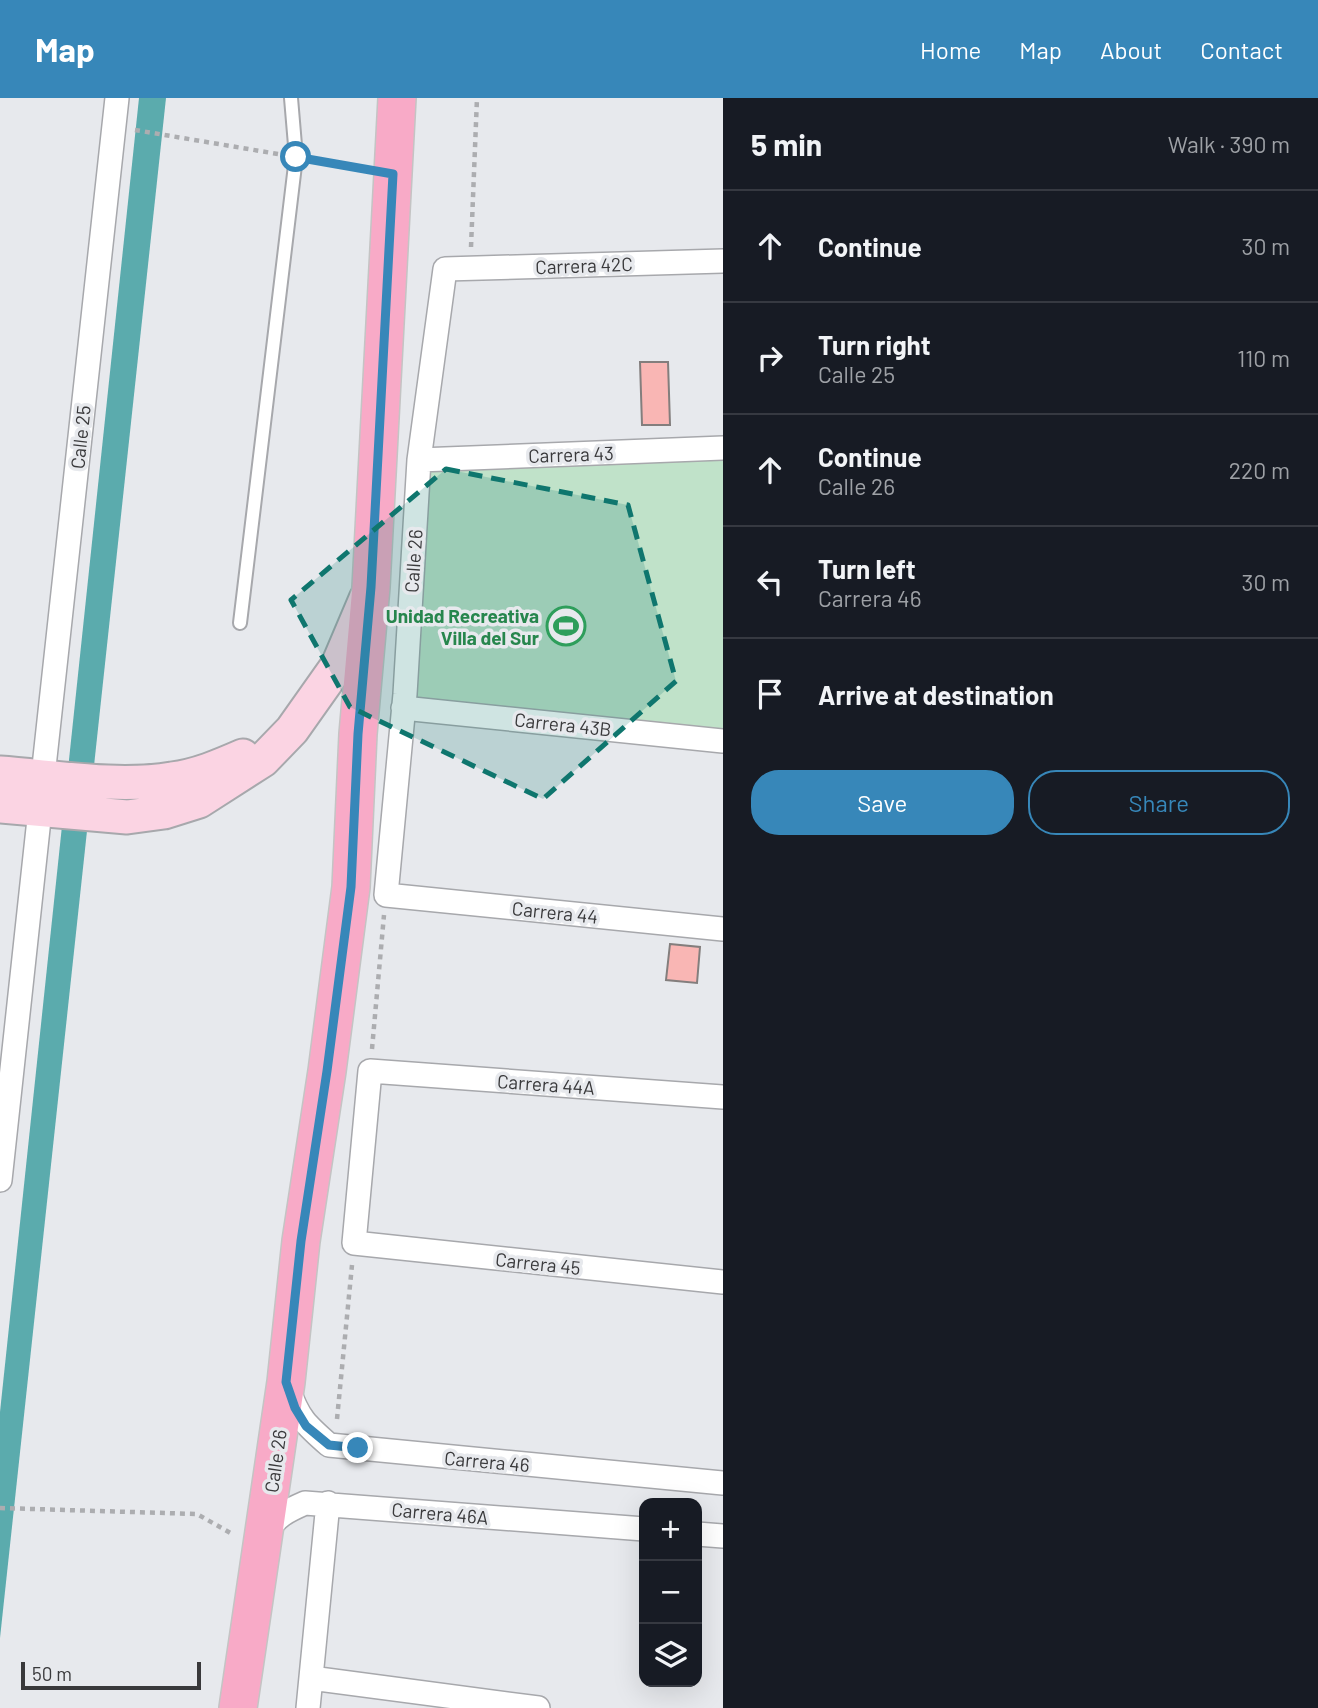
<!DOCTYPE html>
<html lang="en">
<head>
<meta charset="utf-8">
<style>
  body { margin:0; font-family:Barlow,sans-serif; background:#242831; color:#f1f3f6 }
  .controls { position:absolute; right:21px; bottom:21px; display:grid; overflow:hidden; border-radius:14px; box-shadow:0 7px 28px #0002 }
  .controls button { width:63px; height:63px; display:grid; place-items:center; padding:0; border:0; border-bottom:2px solid #363941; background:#171b24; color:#f1f3f6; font:35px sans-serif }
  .scale { position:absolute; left:21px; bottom:18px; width:180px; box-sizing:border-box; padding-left:7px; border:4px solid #39393b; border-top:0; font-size:19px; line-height:24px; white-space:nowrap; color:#39393b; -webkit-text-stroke:5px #e7e9ed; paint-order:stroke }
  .stop { position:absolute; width:21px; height:21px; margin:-16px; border:5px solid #3787b9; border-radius:50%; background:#fff }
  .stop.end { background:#3787b9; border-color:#fff; box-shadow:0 2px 7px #0008 }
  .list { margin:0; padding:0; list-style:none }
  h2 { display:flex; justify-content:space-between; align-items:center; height:91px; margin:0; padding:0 28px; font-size:30px }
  h2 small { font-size:23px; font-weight:400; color:#9ea1a6 }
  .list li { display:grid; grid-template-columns:46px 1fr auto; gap:21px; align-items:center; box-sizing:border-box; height:112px; padding:0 28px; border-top:2px solid #363941 }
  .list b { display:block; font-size:26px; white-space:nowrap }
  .list p { margin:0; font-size:23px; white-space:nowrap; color:#9ea1a6 }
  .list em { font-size:23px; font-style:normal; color:#9ea1a6 }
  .actions { display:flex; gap:14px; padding:21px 28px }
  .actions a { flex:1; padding:16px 0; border:2px solid #3787b9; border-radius:28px; text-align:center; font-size:24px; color:#3787b9 }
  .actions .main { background:#3787b9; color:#fff }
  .icon { flex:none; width:38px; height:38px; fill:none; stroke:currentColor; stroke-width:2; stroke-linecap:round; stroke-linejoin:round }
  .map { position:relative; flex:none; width:723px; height:1610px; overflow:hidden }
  header { display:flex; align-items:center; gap:42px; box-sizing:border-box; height:98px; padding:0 35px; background:#3787b9; color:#fff }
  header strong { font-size:33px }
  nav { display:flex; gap:38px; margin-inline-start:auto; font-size:24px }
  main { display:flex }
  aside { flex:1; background:#171b24 }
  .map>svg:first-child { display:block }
  .green { fill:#c0e2c9 }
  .water { fill:#5babad }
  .building { fill:#f9b6b4; stroke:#837e7d; stroke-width:2 }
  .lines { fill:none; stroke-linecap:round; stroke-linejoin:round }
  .lane-casing { stroke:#a7a8ac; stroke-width:16 }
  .street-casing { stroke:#a7a8ac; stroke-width:26 }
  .secondary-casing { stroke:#a7a8ac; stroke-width:37 }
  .primary-casing { stroke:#c4c4c4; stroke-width:40 }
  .path { stroke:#acadb0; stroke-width:4.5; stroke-dasharray:5 5; stroke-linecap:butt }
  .lane { stroke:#fff; stroke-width:12 }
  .street { stroke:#fff; stroke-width:23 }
  .secondary { stroke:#fbd4e3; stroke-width:33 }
  .primary { stroke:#f8aac7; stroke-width:37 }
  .route { stroke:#3787b9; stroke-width:9 }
  .marked { fill:#0f766e; fill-opacity:0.2; stroke:#0f766e; stroke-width:5; stroke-dasharray:14 9; stroke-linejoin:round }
  .labels { text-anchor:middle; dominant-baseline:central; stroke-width:7; stroke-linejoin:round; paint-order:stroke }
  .street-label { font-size:19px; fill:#39393b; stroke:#e7e9ed }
  .leisure-label { font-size:19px; font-weight:bold; fill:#27864d; stroke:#e7e9ed; text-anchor:end }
</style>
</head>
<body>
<header>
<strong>Map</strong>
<nav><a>Home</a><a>Map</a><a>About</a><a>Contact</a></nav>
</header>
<main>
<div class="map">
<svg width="723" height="1610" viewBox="0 0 723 1610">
  <rect width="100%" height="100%" fill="#e7e9ed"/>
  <path class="green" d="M723 350V643L403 610 419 362Z"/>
  <path class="water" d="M139 0H166L0 1540V1314Z"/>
  <path class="building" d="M640 264H668L670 327H642Z
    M670 846 700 849 697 885 666 882Z"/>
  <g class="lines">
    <defs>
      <path id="lane" d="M240 525 296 59 291 0"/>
      <path id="street" d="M723 163 445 171 419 362 405 596 386 797 723 831
        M419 362 723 350
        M403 610 723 643
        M43 678 117 0
        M723 999 370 973 354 1145 723 1184
        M0 1082 40 712
        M288 1290C298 1320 306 1327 329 1347L723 1385
        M267 1436C273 1419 289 1412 305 1405L644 1431
        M697 1436 723 1438
        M311 1580 538 1610
        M308 1610 328 1405"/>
      <path id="secondary" d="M0 675C55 679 118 690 172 681 197 678 220 668 243 658
        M0 708 127 719 164 714 199 703 263 662 292 632 338 567 366 501"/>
      <path id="primary" d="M238 1610 286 1284 301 1143 327 973 351 789 358 636 371 489 397 0"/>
    </defs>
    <use href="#lane" class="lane-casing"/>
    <use href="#street" class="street-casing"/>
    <use href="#secondary" class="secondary-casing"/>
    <use href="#primary" class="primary-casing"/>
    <path class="path" d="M135 32 278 56
      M311 62 365 71
      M471 149 477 0
      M372 951 384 817
      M337 1321 352 1167
      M0 1410 197 1416 234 1437"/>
    <use href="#lane" class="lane"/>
    <use href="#street" class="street"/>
    <use href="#secondary" class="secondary"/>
    <use href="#primary" class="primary"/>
  </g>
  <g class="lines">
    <path class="route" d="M296 59 393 76 371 489 358 636 351 789 327 973 301 1143 286 1284 295 1310 306 1328 329 1347 358 1350"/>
  </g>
  <path class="marked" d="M446 371 628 407 676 583 543 701 350 609 291 502Z"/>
  <defs>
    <symbol id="stadium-ring" viewBox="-11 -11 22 22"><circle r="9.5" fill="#e7e9ed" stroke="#2e9e5b" stroke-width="1.5"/><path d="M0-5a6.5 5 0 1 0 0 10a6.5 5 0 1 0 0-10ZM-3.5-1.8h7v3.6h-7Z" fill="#2e9e5b"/></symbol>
  </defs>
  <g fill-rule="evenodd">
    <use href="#stadium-ring" x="544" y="506" width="44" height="44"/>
  </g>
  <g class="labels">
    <g class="street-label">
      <text transform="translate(584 167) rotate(-2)">Carrera 42C</text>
      <text transform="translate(80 339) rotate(-84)">Calle 25</text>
      <text transform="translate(571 356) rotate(-2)">Carrera 43</text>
      <text transform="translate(413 463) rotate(-86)">Calle 26</text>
      <text transform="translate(563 626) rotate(6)">Carrera 43B</text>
      <text transform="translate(555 814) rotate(6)">Carrera 44</text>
      <text transform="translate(546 986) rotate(4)">Carrera 44A</text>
      <text transform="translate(538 1165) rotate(6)">Carrera 45</text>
      <text transform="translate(275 1363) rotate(-82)">Calle 26</text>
      <text transform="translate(487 1363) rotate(5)">Carrera 46</text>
      <text transform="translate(440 1415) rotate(5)">Carrera 46A</text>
    </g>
    <g class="leisure-label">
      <text x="539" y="517">Unidad Recreativa<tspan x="539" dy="22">Villa del Sur</tspan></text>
    </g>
  </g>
</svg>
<div class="controls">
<button>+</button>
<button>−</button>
<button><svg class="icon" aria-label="layers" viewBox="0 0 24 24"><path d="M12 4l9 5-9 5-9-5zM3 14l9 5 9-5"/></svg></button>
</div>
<div class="scale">50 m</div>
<div class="stop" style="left:296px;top:59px"></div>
<div class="stop end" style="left:358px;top:1350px"></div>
</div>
<aside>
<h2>5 min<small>Walk · 390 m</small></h2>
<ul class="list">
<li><svg class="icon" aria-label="ahead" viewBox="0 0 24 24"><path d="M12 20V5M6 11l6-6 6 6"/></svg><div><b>Continue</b></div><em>30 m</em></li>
<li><svg class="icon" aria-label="right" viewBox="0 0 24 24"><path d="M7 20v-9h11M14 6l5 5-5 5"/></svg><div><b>Turn right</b><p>Calle 25</p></div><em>110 m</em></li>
<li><svg class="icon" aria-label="ahead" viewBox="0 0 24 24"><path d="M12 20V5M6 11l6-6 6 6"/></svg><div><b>Continue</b><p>Calle 26</p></div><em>220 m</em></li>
<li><svg class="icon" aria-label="left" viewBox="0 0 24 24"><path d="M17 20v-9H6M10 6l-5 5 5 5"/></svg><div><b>Turn left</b><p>Carrera 46</p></div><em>30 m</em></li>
<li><svg class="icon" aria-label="arrive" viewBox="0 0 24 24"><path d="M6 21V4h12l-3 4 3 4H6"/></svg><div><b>Arrive at destination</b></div></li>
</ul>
<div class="actions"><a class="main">Save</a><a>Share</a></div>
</aside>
</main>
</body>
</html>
